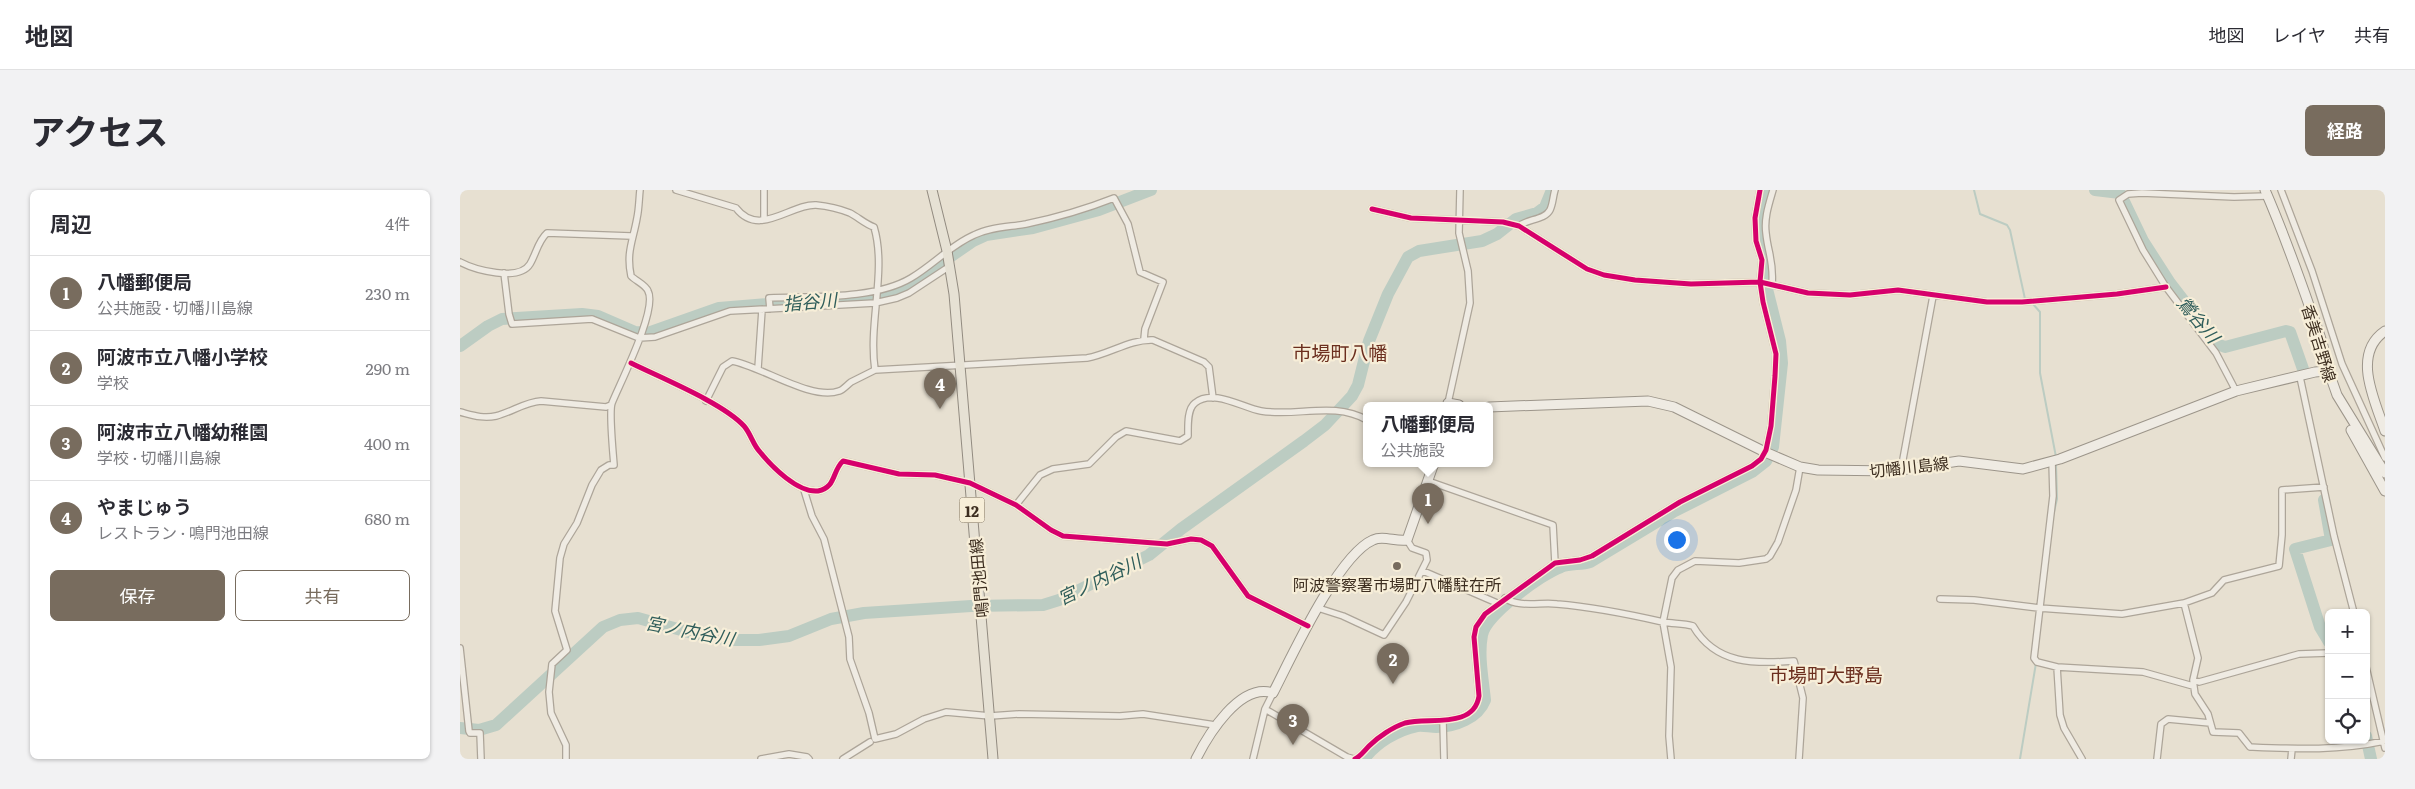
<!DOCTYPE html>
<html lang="ja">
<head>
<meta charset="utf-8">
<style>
  body { margin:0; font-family:Literata,"Noto Sans JP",serif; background:#f2f2f3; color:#2b2b33 }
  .controls { position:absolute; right:15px; bottom:15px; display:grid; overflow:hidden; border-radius:8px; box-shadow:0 1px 4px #0004 }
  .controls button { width:45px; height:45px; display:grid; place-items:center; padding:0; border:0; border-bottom:1px solid #e1e1e2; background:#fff; color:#2b2b33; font:25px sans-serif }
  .you { position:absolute; left:1216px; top:349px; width:18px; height:18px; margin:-12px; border:4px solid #fff; border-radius:50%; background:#1a73e8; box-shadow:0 0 0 8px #1a73e833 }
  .badge { display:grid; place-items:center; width:32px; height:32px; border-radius:50%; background:#786c5e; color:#fff; font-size:16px; font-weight:700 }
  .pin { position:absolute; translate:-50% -41px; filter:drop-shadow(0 1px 2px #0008) }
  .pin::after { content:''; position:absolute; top:26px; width:18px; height:15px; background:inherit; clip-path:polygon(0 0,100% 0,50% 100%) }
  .popup { position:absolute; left:903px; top:212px; width:130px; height:65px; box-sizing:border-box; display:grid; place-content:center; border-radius:8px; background:#fff; filter:drop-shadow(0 1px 4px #0005); font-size:16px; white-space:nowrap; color:#7c7c81 }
  .popup b { font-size:19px; color:#2b2b33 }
  .popup::after { content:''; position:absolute; left:50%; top:100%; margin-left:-10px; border:10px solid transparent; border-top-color:#fff }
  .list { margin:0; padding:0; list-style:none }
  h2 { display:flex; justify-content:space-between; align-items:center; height:65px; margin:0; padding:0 20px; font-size:21px }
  h2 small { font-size:16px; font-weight:400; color:#7c7c81 }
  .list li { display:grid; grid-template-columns:32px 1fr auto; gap:15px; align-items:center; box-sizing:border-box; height:75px; padding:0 20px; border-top:1px solid #e1e1e2 }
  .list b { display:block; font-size:19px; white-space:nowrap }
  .list p { margin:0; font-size:16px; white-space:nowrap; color:#7c7c81 }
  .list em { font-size:16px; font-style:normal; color:#7c7c81 }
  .actions { display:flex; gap:10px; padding:15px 20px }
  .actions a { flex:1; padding:11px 0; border:1px solid #786c5e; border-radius:8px; text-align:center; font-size:18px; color:#786c5e }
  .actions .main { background:#786c5e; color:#fff }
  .icon { flex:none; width:28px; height:28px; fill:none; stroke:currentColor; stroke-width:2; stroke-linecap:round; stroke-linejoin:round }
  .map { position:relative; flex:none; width:1925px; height:569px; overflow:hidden; border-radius:8px }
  header { display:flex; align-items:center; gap:30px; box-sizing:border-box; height:70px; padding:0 25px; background:#fff; border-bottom:1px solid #e1e1e2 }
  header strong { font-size:24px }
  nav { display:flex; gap:28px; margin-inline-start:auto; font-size:18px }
  .intro { display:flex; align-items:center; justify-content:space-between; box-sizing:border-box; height:120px; padding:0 30px }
  h1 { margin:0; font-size:35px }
  .button { padding:12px 22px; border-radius:8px; background:#786c5e; color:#fff; font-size:18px; font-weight:700 }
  main { display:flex; gap:30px; padding:0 30px }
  aside { flex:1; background:#fff; border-radius:8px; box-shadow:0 1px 4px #0004 }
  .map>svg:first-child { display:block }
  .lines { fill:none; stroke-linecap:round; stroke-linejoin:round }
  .stream { stroke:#bcccc2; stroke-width:2 }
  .river { stroke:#bcccc2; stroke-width:12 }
  .minor-casing { stroke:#ada599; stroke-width:8 }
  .secondary-casing { stroke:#9c958a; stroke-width:11 }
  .primary-casing { stroke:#928b80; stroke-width:11 }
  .minor { stroke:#efebe3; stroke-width:5.5 }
  .secondary { stroke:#efebe3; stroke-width:9 }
  .primary { stroke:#e6e1d4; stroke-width:9 }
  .cycleway-casing { stroke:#f7eed8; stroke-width:8 }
  .cycleway { stroke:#d6006c; stroke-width:5 }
  .poi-dot { fill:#786c5e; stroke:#f7eed8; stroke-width:2 }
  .labels { text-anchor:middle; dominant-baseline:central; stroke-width:4.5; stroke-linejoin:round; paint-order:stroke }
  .shield { fill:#f7eed8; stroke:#756857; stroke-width:1 }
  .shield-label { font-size:15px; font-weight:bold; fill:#3d2e20 }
  .street-label { font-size:16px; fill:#3d2e20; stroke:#f7eed8 }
  .poi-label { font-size:16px; fill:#3d2e20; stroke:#f7eed8 }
  .water-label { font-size:18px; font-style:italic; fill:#2f5d5a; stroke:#f7eed8 }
  .quarter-label { font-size:19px; fill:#6b2e1e; stroke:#f7eed8 }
</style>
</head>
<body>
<header>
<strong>地図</strong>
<nav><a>地図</a><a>レイヤ</a><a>共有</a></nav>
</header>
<div class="intro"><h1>アクセス</h1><a class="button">経路</a></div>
<main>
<aside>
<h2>周辺<small>4件</small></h2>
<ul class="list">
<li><span class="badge">1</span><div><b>八幡郵便局</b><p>公共施設 · 切幡川島線</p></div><em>230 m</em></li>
<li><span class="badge">2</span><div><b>阿波市立八幡小学校</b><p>学校</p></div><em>290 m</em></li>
<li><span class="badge">3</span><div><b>阿波市立八幡幼稚園</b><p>学校 · 切幡川島線</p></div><em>400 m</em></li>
<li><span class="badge">4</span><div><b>やまじゅう</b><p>レストラン · 鳴門池田線</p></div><em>680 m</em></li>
</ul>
<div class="actions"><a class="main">保存</a><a>共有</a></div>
</aside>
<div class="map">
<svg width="1925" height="569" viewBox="0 0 1925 569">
  <rect width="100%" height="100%" fill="#e7e0d1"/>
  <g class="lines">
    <path class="stream" d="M1514 0 1520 24 1547 35 1550 40 1565 109
      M1573 114 1580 122V183L1596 267
      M1594 322 1597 309 1596 274
      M1560 569 1576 473"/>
    <path class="river" d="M1635 0 1660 3 1683 51 1710 93 1757 154 1765 157 1826 141 1830 142 1843 179
      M0 156 28 136 42 129 122 124 138 126 175 142 188 143 259 118 431 104 445 98 513 51 526 45 573 38 639 20 691 0
      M1864 310 1871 350 1835 359 1860 437 1869 452
      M0 538 19 540 36 535 143 437 160 430 178 428 232 443 270 450H299L329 446 371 429 404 423 511 416 583 415 599 410 689 365 721 339 844 251 865 235 892 206 898 195 909 151 928 104 948 67 959 61 1022 51 1037 44 1056 29 1077 23 1085 17 1092 0
      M1906 546 1911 569
      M904 569C916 553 937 540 957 536 963 535 970 537 976 537 995 537 1018 528 1025 510 1023 490 1018 465 1022 445 1026 425 1081 384 1101 377 1109 373 1121 375 1130 372L1213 322 1292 282 1306 271 1313 257 1322 173 1320 151 1307 99V68L1300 45V28L1306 0"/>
    <defs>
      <path id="minor" d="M216 0 276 18C299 48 330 14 356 15 367 16 380 19 390 23 398 27 405 34 414 37 427 80 408 133 415 180
        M304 0V30
        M1821 0 1852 81 1882 174 1925 268
        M912 19 951 28 1043 32 1059 36 1127 79 1144 85 1175 90 1231 94 1300 92 1348 103 1390 105 1438 100 1527 112H1562L1657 104 1706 97
        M1059 36C1067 29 1085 30 1090 20 1093 14 1093 6 1095 0
        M0 72C15 80 59 92 70 74 76 64 78 51 87 43L171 46
        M44 83 49 124 52 134 132 129 179 148 195 147 270 121 415 113 437 108 449 103 490 76
        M1312 94C1314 72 1308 63 1306 43 1304 28 1309 14 1313 0
        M310 119 309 108C352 106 414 110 451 88 473 75 491 55 514 45 530 37 549 37 566 34 595 28 626 19 654 8L668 34 680 82 703 92 685 139 684 149
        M171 173C201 188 263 213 284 236 291 244 293 255 300 262 312 277 338 303 358 301 376 298 372 281 383 271L439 284 475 285 510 293 556 315 591 340 603 346 707 354 731 349 741 350 752 356 788 406 848 436
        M298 178 302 120
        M1840 187 1874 346 1894 423
        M1776 201 1756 163 1706 97 1683 60 1659 10 1668 4 1682 3 1774 7 1807 6
        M246 211 263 177 272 171C301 176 351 211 379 201 383 200 387 195 391 192 399 188 407 184 415 180L627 168C650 164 670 149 693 150L744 172 749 177 753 208
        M988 213 1010 113 1008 81 999 43 1000 0
        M0 222C12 225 23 229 36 226 52 222 65 212 81 211L146 217 151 215
        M1592 271 1593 306 1574 468 1577 472 1597 477 1600 525 1604 538 1622 569
        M1441 280 1473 106
        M968 291 1093 335 1095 373
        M344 300 352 326 364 349 389 447 390 469 409 523 415 549 436 544 464 529 486 522 530 526 559 524 660 526 683 524 755 535
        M556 315 580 285 593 279 629 274 656 247 666 241 720 251 728 246C728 236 727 219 735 213 753 198 783 218 801 221 837 227 874 211 907 230
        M963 381 1037 413
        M1045 408C1058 418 1081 412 1097 414 1133 417 1168 424 1203 432 1213 434 1223 433 1233 436 1256 475 1295 474 1334 471L1343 508 1339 569
        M1480 409 1514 410 1579 418 1662 424 1724 413 1752 403 1764 390 1819 376 1822 345V300L1864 297
        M1724 413 1738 468 1733 490 1739 492 1839 464 1869 463
        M858 418 883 426 924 445 946 412 967 370 966 363 952 358 947 350
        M0 458 9 541 10 543H20L21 569
        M1597 477 1683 482 1733 496
        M1906 477 1925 558
        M1733 490 1735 504 1748 524 1753 542 1779 543 1790 557C1837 559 1878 561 1925 551
        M805 519 887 567 894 569
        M983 531 984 569
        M106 569V555L91 523 89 502 92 474 107 460 95 421 100 368 104 354 117 333 132 295 141 280 149 275H154C153 263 149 221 152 213 160 193 198 119 188 101 186 95 176 91 171 86 166 62 173 51 177 28 179 19 179 9 180 0
        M301 569 329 564 347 567 349 569
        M383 569 410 552
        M793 569 805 519 813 503
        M895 569C901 566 904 561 909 556 918 547 933 537 945 533 969 527 1014 539 1019 506L1014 447 1016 437 1025 424 1095 373 1120 370 1132 366 1220 312 1292 276 1301 269 1306 260 1311 236 1315 186 1316 164 1303 112 1300 92 1302 70 1296 51 1295 28 1300 0
        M1211 569 1209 546 1211 477 1203 432 1212 388 1218 380 1235 371 1279 373 1306 369 1310 366 1318 352 1336 300 1340 277
        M1697 569 1701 534 1708 529 1750 533
        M1831 569 1832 559"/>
      <path id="secondary" d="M1805 0C1822 39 1836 78 1850 118 1857 138 1867 160 1866 181L1870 185 1877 205 1925 283
        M1925 141C1891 164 1915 211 1925 241
        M988 215V213L999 215
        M1029 217 1188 211 1214 217 1305 262 1340 277 1358 280 1434 281 1499 271 1563 279 1600 269 1776 201 1855 182 1866 181
        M1891 240 1925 301
        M736 569C748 545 780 492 813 503 831 468 878 365 913 350 923 345 936 352 947 350L974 273"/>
      <path id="primary" d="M472 0 487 61 494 104 533 569"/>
    </defs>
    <use href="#minor" class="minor-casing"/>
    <use href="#secondary" class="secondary-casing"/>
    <use href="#primary" class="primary-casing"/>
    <use href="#minor" class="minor"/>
    <use href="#secondary" class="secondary"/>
    <use href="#primary" class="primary"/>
    <defs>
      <path id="cycleway" d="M912 19 951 28 1043 32 1059 36 1127 79 1144 85 1175 90 1231 94 1300 92 1348 103 1390 105 1438 100 1527 112H1562L1657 104 1706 97
        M171 173C201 188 263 213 284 236 291 244 293 255 300 262 312 277 338 303 358 301 376 298 372 281 383 271L439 284 475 285 510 293 556 315 591 340 603 346 707 354 731 349 741 350 752 356 788 406 848 436
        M895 569C901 566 904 561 909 556 918 547 933 537 945 533 969 527 1014 539 1019 506L1014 447 1016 437 1025 424 1095 373 1120 370 1132 366 1220 312 1292 276 1301 269 1306 260 1311 236 1315 186 1316 164 1303 112 1300 92 1302 70 1296 51 1295 28 1300 0"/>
    </defs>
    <use href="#cycleway" class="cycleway-casing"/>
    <use href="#cycleway" class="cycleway"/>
  </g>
  <circle class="poi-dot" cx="937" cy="376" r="5"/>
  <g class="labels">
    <rect class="shield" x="499.5" y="307.5" width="25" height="25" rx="4"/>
    <g class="shield-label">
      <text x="512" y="320">12</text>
    </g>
    <g class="street-label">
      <text transform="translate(1860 153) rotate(73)">香美吉野線</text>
      <text transform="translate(1449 276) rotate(-6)">切幡川島線</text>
      <text transform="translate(518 388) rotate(-95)">鳴門池田線</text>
    </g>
    <g class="poi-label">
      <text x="937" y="394">阿波警察署市場町八幡駐在所</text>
    </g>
    <g class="water-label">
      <text transform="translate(350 111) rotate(-5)">指谷川</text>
      <text transform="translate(1739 129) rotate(50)">鶯谷川</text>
      <text transform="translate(639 389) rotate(-26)">宮ノ内谷川</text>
      <text transform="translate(230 440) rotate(11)">宮ノ内谷川</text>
    </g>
    <g class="quarter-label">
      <text x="880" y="162">市場町八幡</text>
      <text x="1366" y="484">市場町大野島</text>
    </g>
  </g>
</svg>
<div class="controls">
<button>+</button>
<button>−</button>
<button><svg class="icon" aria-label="locate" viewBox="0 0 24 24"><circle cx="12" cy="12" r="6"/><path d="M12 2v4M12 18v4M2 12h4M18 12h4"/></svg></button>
</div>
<div class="you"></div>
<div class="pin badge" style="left:968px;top:334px">1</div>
<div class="popup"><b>八幡郵便局</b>公共施設</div>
<div class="pin badge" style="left:933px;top:494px">2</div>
<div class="pin badge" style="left:833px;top:555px">3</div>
<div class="pin badge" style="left:480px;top:219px">4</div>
</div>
</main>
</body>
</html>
